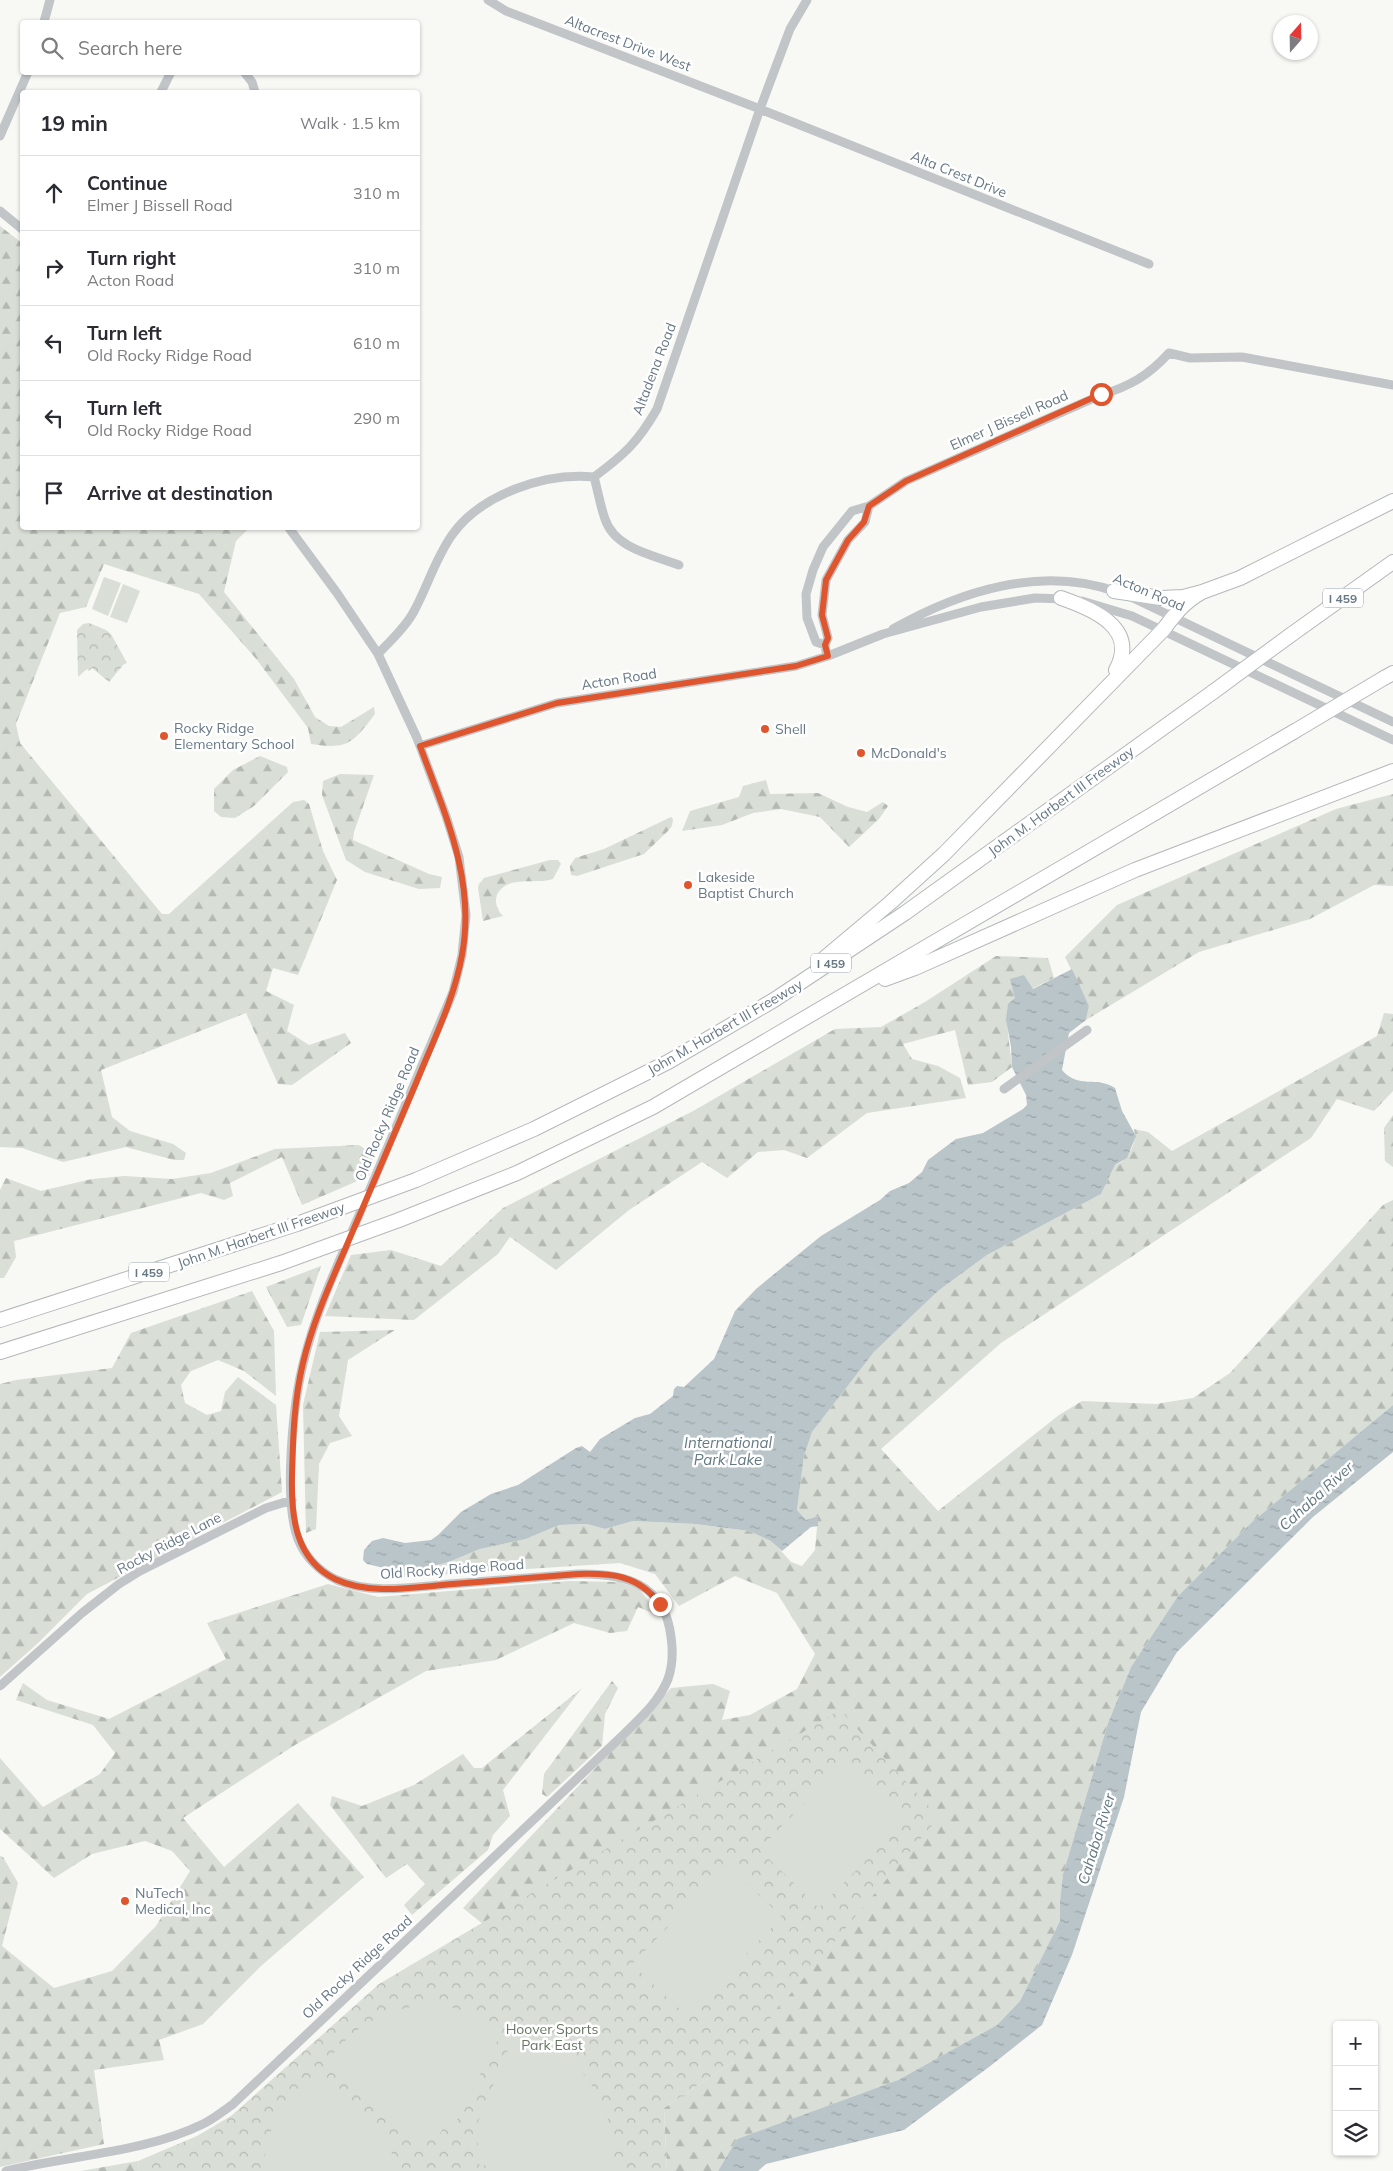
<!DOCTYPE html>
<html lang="en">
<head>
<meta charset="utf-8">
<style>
  body { margin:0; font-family:Mulish,sans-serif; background:#f7f7f7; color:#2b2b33 }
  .controls { position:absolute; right:15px; bottom:15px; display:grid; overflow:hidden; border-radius:5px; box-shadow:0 1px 4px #0004 }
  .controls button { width:45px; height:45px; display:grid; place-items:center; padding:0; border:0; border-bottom:1px solid #e1e1e2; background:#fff; color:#2b2b33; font:25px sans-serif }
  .compass { position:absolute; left:1273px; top:15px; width:45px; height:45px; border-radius:50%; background:#fff; box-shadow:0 1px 4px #0004; rotate:20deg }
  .stop { position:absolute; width:15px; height:15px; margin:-11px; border:4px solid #df562e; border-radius:50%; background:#fff }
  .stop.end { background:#df562e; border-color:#fff; box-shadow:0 1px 5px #0008 }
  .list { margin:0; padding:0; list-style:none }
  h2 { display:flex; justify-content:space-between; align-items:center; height:65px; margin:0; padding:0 20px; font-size:21px }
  h2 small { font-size:16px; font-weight:400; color:#7c7c81 }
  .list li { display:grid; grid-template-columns:32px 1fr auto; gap:15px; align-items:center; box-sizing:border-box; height:75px; padding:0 20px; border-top:1px solid #e1e1e2 }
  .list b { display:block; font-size:19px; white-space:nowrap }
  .list p { margin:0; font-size:16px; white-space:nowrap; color:#7c7c81 }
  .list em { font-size:16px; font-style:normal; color:#7c7c81 }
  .icon { flex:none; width:28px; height:28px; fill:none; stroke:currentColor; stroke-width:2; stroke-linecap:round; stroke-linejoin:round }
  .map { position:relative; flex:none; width:1393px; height:2171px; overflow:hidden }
  .search { position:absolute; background:#fff; box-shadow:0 1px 4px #0004; left:20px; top:20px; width:400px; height:55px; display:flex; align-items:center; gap:12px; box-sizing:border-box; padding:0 18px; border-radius:5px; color:#7c7c81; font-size:19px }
  .panel { position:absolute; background:#fff; box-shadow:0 1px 4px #0004; left:20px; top:90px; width:400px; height:440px; border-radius:5px }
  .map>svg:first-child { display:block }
  .forest { fill:url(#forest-firs) }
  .park { fill:url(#park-crowns) }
  .garden { fill:#d9ded6 }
  .water { fill:url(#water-ripples) }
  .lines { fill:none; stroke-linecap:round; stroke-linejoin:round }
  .highway-casing { stroke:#b4b8bb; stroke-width:16 }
  .minor { stroke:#c1c5c8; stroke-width:9 }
  .highway { stroke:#fff; stroke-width:14 }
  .highway-bridge-casing { stroke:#b4b8bb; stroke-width:16; stroke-linecap:butt }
  .highway-bridge { stroke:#fff; stroke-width:14 }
  .route { stroke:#df562e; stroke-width:6 }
  .poi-dot { fill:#df562e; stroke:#fff; stroke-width:2 }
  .labels { text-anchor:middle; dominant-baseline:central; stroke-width:5; stroke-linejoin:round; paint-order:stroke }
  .shield { fill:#fff; stroke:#95a0aa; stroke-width:1 }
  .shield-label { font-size:12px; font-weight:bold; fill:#677885 }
  .street-label { font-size:14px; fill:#677885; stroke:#fff }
  .poi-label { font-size:14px; fill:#677885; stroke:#fff; text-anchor:start }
  .park-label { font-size:14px; fill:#667762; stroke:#fff }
  .water-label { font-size:15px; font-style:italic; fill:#637981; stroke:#fff }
</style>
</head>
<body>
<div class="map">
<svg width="1393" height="2171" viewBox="0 0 1393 2171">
  <defs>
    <pattern id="forest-firs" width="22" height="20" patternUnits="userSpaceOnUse" patternTransform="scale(1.25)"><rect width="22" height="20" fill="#d9ded6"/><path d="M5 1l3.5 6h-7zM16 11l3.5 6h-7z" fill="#b4b9b3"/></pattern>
    <pattern id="park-crowns" width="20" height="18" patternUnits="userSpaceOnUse" patternTransform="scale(1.25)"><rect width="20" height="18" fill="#d9ded6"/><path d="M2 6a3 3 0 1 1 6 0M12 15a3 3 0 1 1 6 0" fill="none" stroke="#b4b9b3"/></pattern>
    <pattern id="water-ripples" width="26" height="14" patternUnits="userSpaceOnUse" patternTransform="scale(1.25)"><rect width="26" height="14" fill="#bac5c9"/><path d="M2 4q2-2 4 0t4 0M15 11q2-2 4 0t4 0" fill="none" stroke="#9ba5a9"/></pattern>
  </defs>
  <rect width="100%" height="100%" fill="#f8f8f5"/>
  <path class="forest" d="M0 226 22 243V528H249L236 541 224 592 294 679 315 717 329 726 341 727 374 707 375 714C353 743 348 750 311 744L308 728 257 660 199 594 104 564 86 607 60 613 16 724 20 743 162 914H169L293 802 304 800 309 804 323 851 337 880 298 975 273 968 266 991 294 1005 287 1031 309 1045 345 1033 351 1043 292 1085 278 1084 246 1013 101 1070 112 1117 130 1131 173 1144 186 1153 184 1160H174L126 1147 63 1162 22 1148 0 1147Z
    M260 756 287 767 288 772 254 806 235 818 221 817 214 811V789L233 770Z
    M340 774 374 775 354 832 353 840 429 874 442 877 440 888 419 889 365 872 346 860 322 795 323 781Z
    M766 780 770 794 818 793 848 807 867 812 883 802 888 806 879 819 849 847 820 817 781 809 753 813 722 825 682 831 690 811 739 797 743 786Z
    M1393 794V886L1374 885 1310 919 1199 952 1086 1020 1089 1006 1065 957 1117 905 1336 809Z
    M671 817 673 819 672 826 668 831 644 854 577 876 571 875 570 866 575 858 604 849Z
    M550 860H558L561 864 553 879C536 885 507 874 497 895 494 903 498 911 503 916L483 921 478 888 479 884 484 878Z
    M996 956 1048 958 1054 978C1046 982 1020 994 1015 999 1001 1014 1011 1047 1012 1067L992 1082 968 1085 955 1030 903 1044 912 1059 938 1066 960 1078 966 1098 867 1113 807 1158 784 1150 758 1152 727 1178 702 1162 629 1210 556 1270 510 1237 498 1254 414 1320 325 1316 351 1255 391 1250 441 1266 503 1208 695 1110 835 1029 881 1027 925 1002Z
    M1384 1013 1393 1014V1091L1374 1111 1337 1099 1311 1138 1001 1343 881 1449 938 1511 1059 1415 1082 1401 1156 1404 1193 1398 1230 1373 1383 1205 1393 1200V1405L1252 1522 1178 1596 1131 1667 1108 1723 1063 1874 1060 1901V1921L1020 2001 997 2025 898 2080 737 2139 718 2171H667L664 2108 734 2061 545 1974 463 1908 671 1688 713 1684 730 1691 722 1720 750 1715 797 1689 815 1654 777 1593 735 1576 679 1606 655 1574 620 1563 404 1577 401 1571 426 1568 449 1562 480 1549 526 1539 559 1525 587 1524 605 1529 633 1521 695 1524 749 1531 772 1541 791 1562 802 1566 815 1550 818 1516 806 1520 797 1510 804 1456 812 1432 874 1352 938 1291 987 1255 1101 1194 1115 1165C1128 1162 1138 1141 1134 1129L1148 1132 1172 1151 1377 1036Z
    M1393 1115V1167L1385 1161 1384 1128Z
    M359 1145 371 1153 373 1162 369 1176 302 1205 282 1157 230 1183 233 1196 224 1200 201 1193 14 1241 16 1257 4 1278H0V1190L6 1178 41 1191 92 1179 124 1176 172 1179 211 1173 275 1149Z
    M321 1266 301 1325 287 1327 266 1287Z
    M252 1291 274 1331 276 1396 244 1371 218 1360 191 1371 181 1385 185 1403 207 1415 221 1411 225 1392 238 1377 276 1405 282 1492 87 1594 37 1644 0 1677V1384L16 1380 112 1368 131 1333Z
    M395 1330 348 1360 339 1416 352 1436 330 1443 319 1464 316 1529 306 1533 303 1405 320 1332Z
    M569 1581 619 1582 639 1589 662 1617 638 1607 627 1631 610 1633 574 1623 496 1660 426 1671 295 1745 183 1818 224 1867 298 1803 364 1877 261 1966 203 2024 159 2040 164 2060 94 2070 104 2144 0 2167V1856L3 1857 18 1883 2 1946 54 1988 112 1971 156 1926 190 1871 172 1851 145 1841 92 1854 54 1878 0 1829V1758L43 1807 100 1774 115 1753 93 1725 16 1700 23 1683 47 1700 109 1719 226 1659 207 1623 328 1584 378 1597Z
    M612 1681 618 1688 605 1714 602 1746 547 1797 542 1794 544 1774Z
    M582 1688 503 1790 510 1816 493 1835 488 1850 412 1915 404 1905 425 1884 407 1864 386 1878 330 1805 332 1796 362 1806 414 1785 463 1754 474 1768H482Z
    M138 2161 139 2171H81Z"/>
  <path class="park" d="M89 623 106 630 111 634 127 663 124 664 109 682 92 668 89 671 87 669 78 677 77 630 83 624Z
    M840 1710 939 1817 734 2061 664 2108 667 2171H139L138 2161 197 2136 231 2116 379 1984Z"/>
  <path class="garden" d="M104 577 121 583 108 616 92 609Z
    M123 584 140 591 127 623 110 617Z
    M848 1760 907 1819 819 1908 759 1849Z
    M728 1865 782 1917 687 2016 632 1964Z
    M432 2005C457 2007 483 2014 503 2030L454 2126 443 2129 436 2139 427 2141 417 2134 406 2136 396 2129 326 2064C350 2027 388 2006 432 2005Z
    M516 2030C578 2048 620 2106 613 2171H492L490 2167 478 2164 474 2156 478 2144 473 2134Z
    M316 2074 385 2141 392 2151 391 2162 399 2171H264C264 2134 283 2094 316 2074Z"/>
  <path class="water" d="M1072 969 1089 1006 1086 1020 1069 1033 1062 1070C1078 1089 1097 1076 1115 1088L1122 1111 1136 1136 1127 1158 1115 1165 1101 1194 987 1255 938 1291 874 1352 812 1432 804 1456 797 1510 806 1520 818 1516V1526L811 1527 782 1551 771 1541 749 1531 695 1524 633 1521 605 1529 587 1524 559 1525 526 1539 480 1549 449 1562 426 1568 401 1571 388 1569 367 1564 363 1560 364 1550 372 1541 383 1538 405 1543 431 1540 438 1535 461 1512 491 1494 518 1485 576 1448 582 1446 590 1452 600 1439 635 1418 650 1414 673 1396 674 1389 677 1386 684 1387 714 1359 735 1311 756 1289 784 1266 821 1236 880 1200 890 1191 909 1183 922 1172 928 1160 956 1139 983 1133 1023 1109 1027 1105 1026 1095 1012 1067 1011 1047 1006 1019 1008 1004 1015 998 1010 979 1024 975 1033 989Z
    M1393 1405V1452L1313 1517 1177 1652 1141 1712 1124 1797 1072 1955 1042 2025 989 2067 904 2130 766 2164 758 2171H718L737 2139 898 2080 997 2025 1020 2001 1060 1921V1901L1063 1874 1108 1723 1131 1667 1178 1596 1252 1522Z"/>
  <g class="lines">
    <defs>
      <path id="highway" d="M1114 591 1161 598 1183 597 1202 592 1240 578 1393 501
        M1061 598C1093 609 1139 628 1116 670
        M1292 634 1393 562
        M1384 678 1393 673
        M821 961 890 903 944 854 1163 630C1175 614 1184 602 1202 592
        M885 979 915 968 1135 870 1393 771
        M416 1180 534 1129 668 1062 774 1000 905 913 1213 692
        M399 1220 517 1173 653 1107 1295 731
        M0 1320 297 1224
        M0 1352 281 1263"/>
    </defs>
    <use href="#highway" class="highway-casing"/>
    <path class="minor" d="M488 0 506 11 760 109 1149 264
      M44 22 50 0
      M244 72 252 82 255 92
      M161 92 171 72
      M0 136 28 72
      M0 211 22 229
      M594 477C598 491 600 505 605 519 615 549 653 555 679 565
      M1131 597 1393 722
      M1082 601 1132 616 1393 740
      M893 629C960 591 1041 565 1117 592
      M825 645 816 642 807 618 806 594 813 570 823 547 852 511 869 506 906 481 1101 395C1130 386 1148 376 1169 353L1190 358 1242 357 1393 385
      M826 651 825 645 828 638 822 615 826 580 848 540 865 522 869 506
      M378 654C390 641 404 629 413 613 427 588 435 559 452 535 481 494 546 472 594 477 625 454 638 442 657 409L760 109 790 29 807 0
      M420 746 557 703 796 666 828 656 883 634 981 607 1035 598 1065 599
      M1004 1089 1087 1030
      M0 1686 82 1613 119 1584 140 1571 266 1508 292 1500
      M6 2171C70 2155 144 2153 203 2124 214 2119 223 2111 232 2105L622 1736C639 1719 659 1702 668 1679 673 1665 673 1651 671 1637 665 1583 624 1573 578 1574 535 1577 493 1581 450 1584 414 1587 372 1595 337 1580 320 1572 305 1557 298 1539 283 1500 293 1402 304 1360 317 1307 341 1258 362 1208 393 1136 423 1064 453 992L462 955 466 915 459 857 446 816 417 738 378 654 337 593 289 528"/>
    <use href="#highway" class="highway"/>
    <defs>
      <path id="highway-bridge" d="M1213 692 1292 634
        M1295 731 1384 678
        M297 1224 416 1180
        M281 1263 399 1220"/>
    </defs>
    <use href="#highway-bridge" class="highway-bridge-casing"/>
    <use href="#highway-bridge" class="highway-bridge"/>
  </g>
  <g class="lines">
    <path class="route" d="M660 1604C638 1575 612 1573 578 1574 536 1577 495 1581 453 1584 415 1587 370 1596 335 1579 295 1559 291 1516 292 1476 293 1437 294 1400 303 1363 313 1320 332 1280 349 1240 371 1188 394 1135 416 1083 433 1041 454 1000 462 955 476 881 445 814 420 746L557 703 796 666 828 656 825 645 828 638 822 615 826 580 848 540 864 522 869 506 906 481 1101 394"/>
  </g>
  <g class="poi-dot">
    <circle cx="765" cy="729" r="5"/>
    <circle cx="164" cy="736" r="5"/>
    <circle cx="861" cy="753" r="5"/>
    <circle cx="688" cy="885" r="5"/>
    <circle cx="125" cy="1901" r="5"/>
  </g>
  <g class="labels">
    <g class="shield">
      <rect x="1323" y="588.5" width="40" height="19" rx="4"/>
      <rect x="811" y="953.5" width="40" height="19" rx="4"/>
      <rect x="129" y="1262.5" width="40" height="19" rx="4"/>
    </g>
    <g class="shield-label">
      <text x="1343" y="598">I 459</text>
      <text x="831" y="963">I 459</text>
      <text x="149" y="1272">I 459</text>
    </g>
    <g class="street-label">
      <text transform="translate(628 43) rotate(21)">Altacrest Drive West</text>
      <text transform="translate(959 174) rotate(22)">Alta Crest Drive</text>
      <text transform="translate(654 369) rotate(-69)">Altadena Road</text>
      <text transform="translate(1009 420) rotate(-24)">Elmer J Bissell Road</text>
      <text transform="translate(1149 592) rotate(23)">Acton Road</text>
      <text transform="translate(619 679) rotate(-9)">Acton Road</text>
      <text transform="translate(1061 801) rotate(-36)">John M. Harbert III Freeway</text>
      <text transform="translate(725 1027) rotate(-30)">John M. Harbert III Freeway</text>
      <text transform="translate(387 1114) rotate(-67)">Old Rocky Ridge Road</text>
      <text transform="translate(261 1235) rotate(-19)">John M. Harbert III Freeway</text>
      <text transform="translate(169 1543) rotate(-28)">Rocky Ridge Lane</text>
      <text transform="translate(452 1569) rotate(-4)">Old Rocky Ridge Road</text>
      <text transform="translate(357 1967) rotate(-43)">Old Rocky Ridge Road</text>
    </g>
    <g class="poi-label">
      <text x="174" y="728">Rocky Ridge<tspan x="174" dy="16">Elementary School</tspan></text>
      <text x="775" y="729">Shell</text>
      <text x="871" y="753">McDonald's</text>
      <text x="698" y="877">Lakeside<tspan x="698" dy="16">Baptist Church</tspan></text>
      <text x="135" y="1893">NuTech<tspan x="135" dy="16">Medical, Inc</tspan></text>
    </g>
    <g class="park-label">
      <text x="552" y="2029">Hoover Sports<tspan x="552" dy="16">Park East</tspan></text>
    </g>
    <g class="water-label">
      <text x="728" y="1442">International<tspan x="728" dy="17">Park Lake</tspan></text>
      <text transform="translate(1316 1496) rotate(-42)">Cahaba River</text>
      <text transform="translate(1096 1839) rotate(-73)">Cahaba River</text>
    </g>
  </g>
</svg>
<div class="controls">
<button>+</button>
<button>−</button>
<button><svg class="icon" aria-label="layers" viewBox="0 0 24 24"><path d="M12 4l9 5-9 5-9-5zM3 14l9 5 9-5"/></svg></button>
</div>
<svg class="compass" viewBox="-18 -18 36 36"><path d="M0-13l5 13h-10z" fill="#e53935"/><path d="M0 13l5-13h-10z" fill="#7c7c81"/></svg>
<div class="stop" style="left:1101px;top:394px"></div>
<div class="stop end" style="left:660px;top:1604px"></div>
<div class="search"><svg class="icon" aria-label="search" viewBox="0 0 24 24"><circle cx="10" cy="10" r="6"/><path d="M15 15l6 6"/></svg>Search here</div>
<section class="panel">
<h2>19 min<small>Walk · 1.5 km</small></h2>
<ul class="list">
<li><svg class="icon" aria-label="ahead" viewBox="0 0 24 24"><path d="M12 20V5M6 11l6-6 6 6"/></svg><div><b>Continue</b><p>Elmer J Bissell Road</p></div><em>310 m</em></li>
<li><svg class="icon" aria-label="right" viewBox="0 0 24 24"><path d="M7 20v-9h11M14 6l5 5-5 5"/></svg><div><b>Turn right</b><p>Acton Road</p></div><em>310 m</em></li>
<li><svg class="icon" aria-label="left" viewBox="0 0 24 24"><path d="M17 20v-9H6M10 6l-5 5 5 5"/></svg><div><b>Turn left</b><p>Old Rocky Ridge Road</p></div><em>610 m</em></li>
<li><svg class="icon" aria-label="left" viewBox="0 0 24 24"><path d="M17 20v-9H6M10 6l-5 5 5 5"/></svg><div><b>Turn left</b><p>Old Rocky Ridge Road</p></div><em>290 m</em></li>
<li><svg class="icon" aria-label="arrive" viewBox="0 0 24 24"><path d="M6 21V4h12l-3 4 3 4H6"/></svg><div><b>Arrive at destination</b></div></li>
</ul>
</section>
</div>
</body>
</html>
